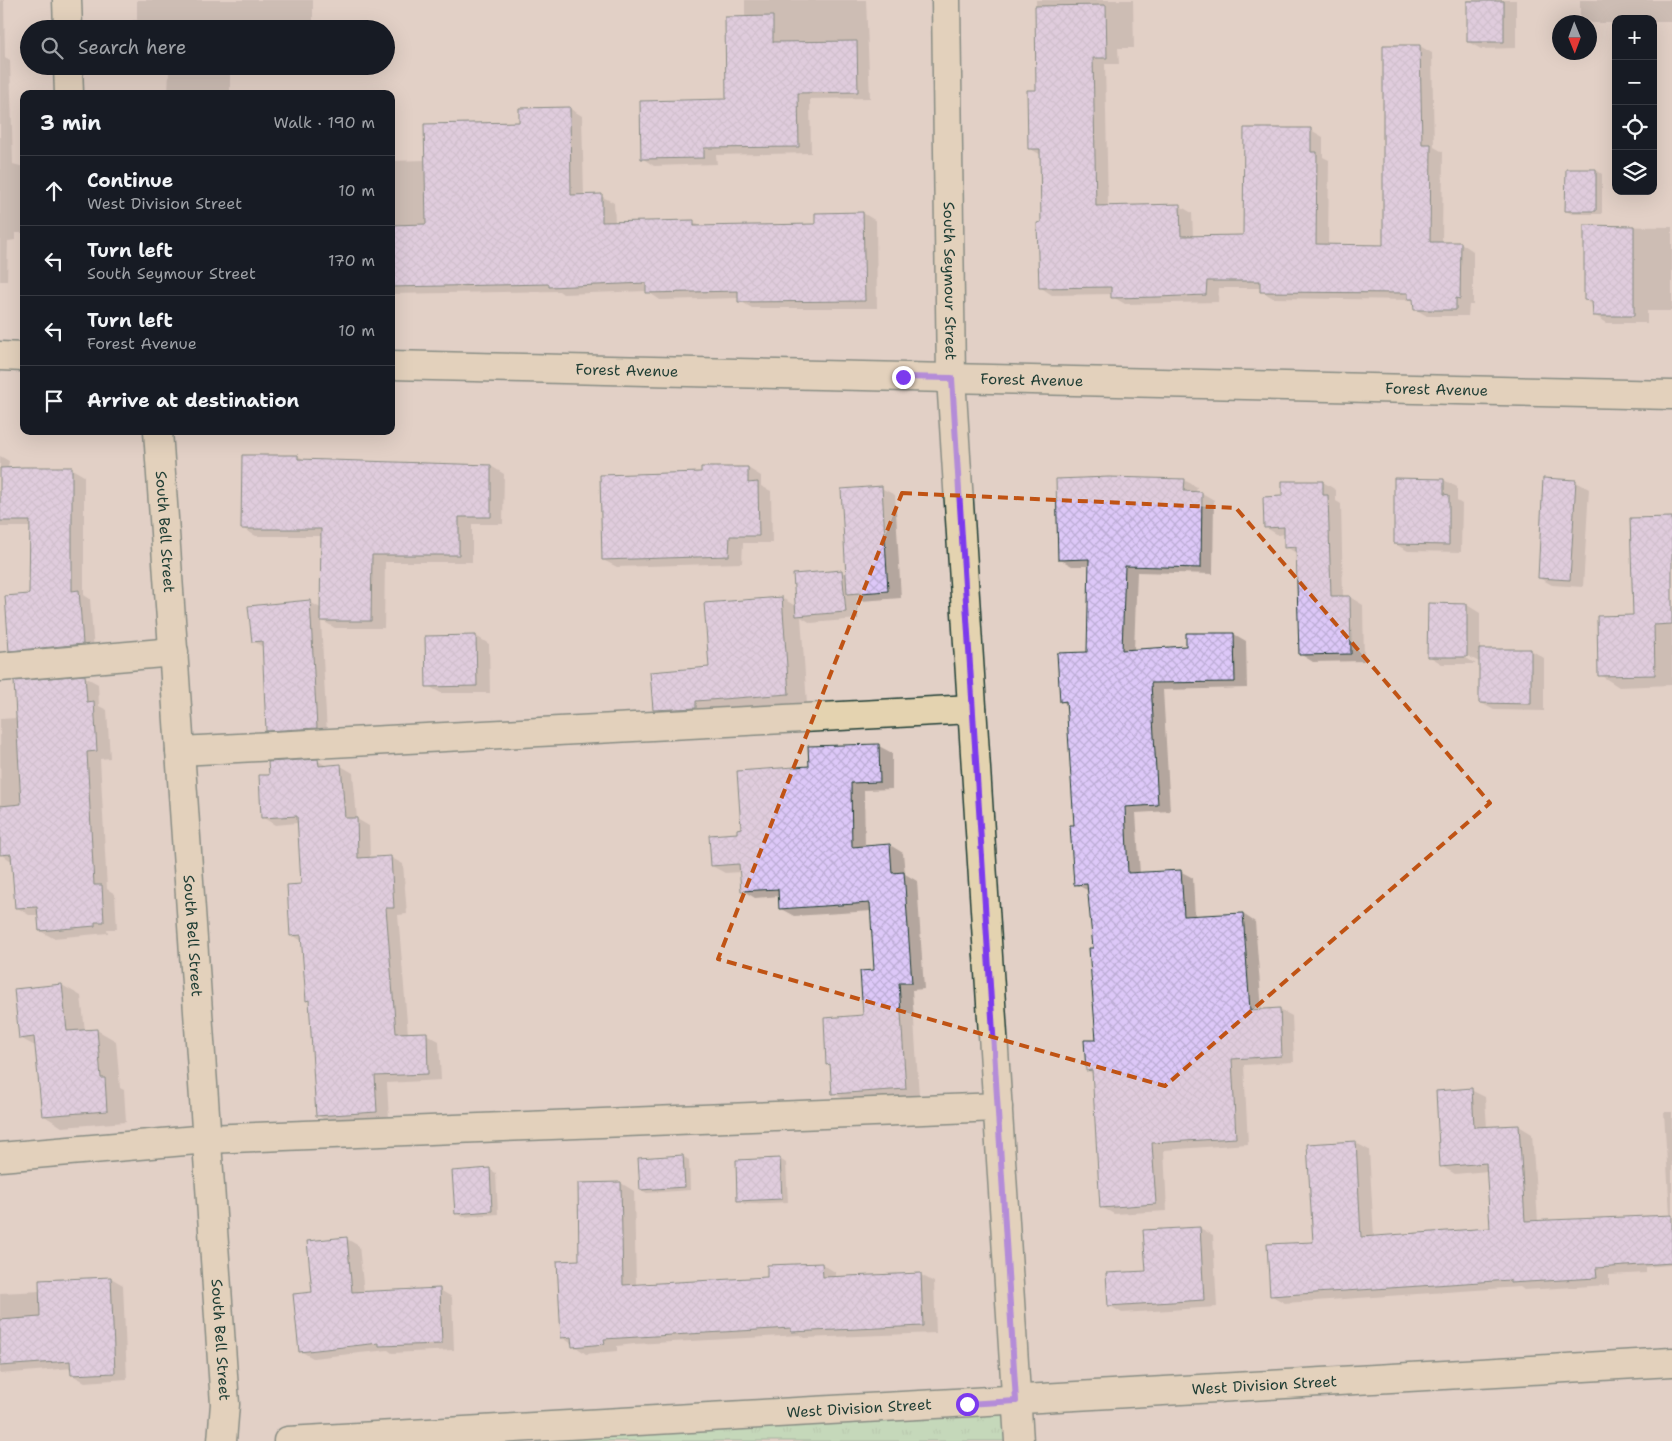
<!DOCTYPE html>
<html lang="en">
<head>
<meta charset="utf-8">
<style>
  body { margin:0; font-family:"Shantell Sans",sans-serif; background:#20242c; color:#f1f3f6 }
  .controls { position:absolute; right:15px; top:15px; display:grid; overflow:hidden; border-radius:10px; box-shadow:0 5px 20px #0002 }
  .controls button { width:45px; height:45px; display:grid; place-items:center; padding:0; border:0; border-bottom:1px solid #363941; background:#171b24; color:#f1f3f6; font:25px sans-serif }
  .compass { position:absolute; left:1552px; top:15px; width:45px; height:45px; border-radius:50%; background:#171b24; box-shadow:0 5px 20px #0002; rotate:179deg }
  .stop { position:absolute; width:15px; height:15px; margin:-11px; border:4px solid #7c3aed; border-radius:50%; background:#fff }
  .stop.end { background:#7c3aed; border-color:#fff; box-shadow:0 1px 5px #0008 }
  .list { margin:0; padding:0; list-style:none }
  h2 { display:flex; justify-content:space-between; align-items:center; height:65px; margin:0; padding:0 20px; font-size:21px }
  h2 small { font-size:16px; font-weight:400; color:#9ea1a6 }
  .list li { display:grid; grid-template-columns:32px 1fr auto; gap:15px; align-items:center; box-sizing:border-box; height:70px; padding:0 20px; border-top:1px solid #363941 }
  .list b { display:block; font-size:19px; white-space:nowrap }
  .list p { margin:0; font-size:16px; white-space:nowrap; color:#9ea1a6 }
  .list em { font-size:16px; font-style:normal; color:#9ea1a6 }
  .icon { flex:none; width:28px; height:28px; fill:none; stroke:currentColor; stroke-width:2; stroke-linecap:round; stroke-linejoin:round }
  .map { position:relative; flex:none; width:1672px; height:1441px; overflow:hidden }
  .search { position:absolute; background:#171b24; box-shadow:0 5px 20px #0002; left:20px; top:20px; width:375px; height:55px; display:flex; align-items:center; gap:12px; box-sizing:border-box; padding:0 18px; border-radius:28px; color:#9ea1a6; font-size:19px }
  .panel { position:absolute; background:#171b24; box-shadow:0 5px 20px #0002; left:20px; top:90px; width:375px; height:345px; border-radius:10px }
  .map>svg:first-child { display:block }
  .grass { fill:url(#grass-tufts); stroke:#609070 }
  .shadow { fill:#0003 }
  .building { fill:url(#building-cross-hatch); stroke:#1f3d34 }
  .lines { fill:none; stroke-linecap:round; stroke-linejoin:round }
  .minor-casing { stroke:#1f3d34; stroke-width:31 }
  .minor { stroke:#e4d3b0; stroke-width:28 }
  .route { stroke:#7c3aed; stroke-width:6 }
  .marked { fill:none; stroke:#c05314; stroke-width:4; stroke-dasharray:10 6; stroke-linejoin:round }
  .labels { text-anchor:middle; dominant-baseline:central; stroke-width:4.5; stroke-linejoin:round; paint-order:stroke }
  .street-label { font-size:15px; fill:#1f3d34; stroke:#e4d3b0 }
</style>
</head>
<body>
<div class="map">
<svg width="1672" height="1441" viewBox="0 0 1672 1441">
  <defs>
    <pattern id="grass-tufts" width="24" height="20" patternUnits="userSpaceOnUse" patternTransform="scale(1.25)"><rect width="24" height="20" fill="#a2e2ab"/><path d="M3 7l-1-3M5 7V3M7 7l1-3M15 17l-1-3M17 17v-4M19 17l1-3" fill="none" stroke="#8bc394"/></pattern>
    <pattern id="building-cross-hatch" width="8" height="8" patternUnits="userSpaceOnUse" patternTransform="scale(1.25)"><rect width="8" height="8" fill="#ddc8f8"/><path d="M0 0l8 8M0 8l8-8" fill="none" stroke="#bdadd5"/></pattern>
  </defs>
  <rect width="100%" height="100%" fill="#e2d0c6"/>
  <filter id="ink" filterUnits="userSpaceOnUse"><feTurbulence type="fractalNoise" baseFrequency=".02" numOctaves="2"/><feDisplacementMap in="SourceGraphic" scale="10" xChannelSelector="R" yChannelSelector="G"/><feConvolveMatrix kernelMatrix="1 2 1 2 8 2 1 2 1" color-interpolation-filters="sRGB"/></filter>
  <g filter="url(#ink)">
    <path class="grass" d="M1016 1401 1019 1441H288Z"/>
    <path class="shadow" d="M0 0H4L5 57 10 60 13 164 24 167V233H15V240L8 241 7 281H0Z
      M137 0H313V29H133V20H137Z
      M745 0H866L870 98 810 99 811 153 716 155 717 164 654 166 642 158 727 101 745 18Z
      M1036 0H1133L1134 48H1118L1119 64H1105L1108 207 1180 206 1192 213 1193 237 1244 236 1311 130 1323 137V157L1329 160 1328 246H1384L1420 46 1432 53 1434 147 1443 152 1442 243H1461L1473 251V305H1469L1468 316H1427L1415 309V301L1412 300 1273 298 1261 291V288H1219L1218 302 1125 304 1113 297V294L1052 295 1040 287 1043 224 1041 155 1029 148 1037 91Z
      M1468 0H1516V48L1481 49 1468 42Z
      M1580 0H1672V22H1653V19H1616V23H1592L1580 16Z
      M144 66H230V94H168L169 71 157 72Z
      M569 108 582 116 584 196H601L614 203 615 223 693 222 704 228 817 226 863 213 876 221 877 308H752L740 301V298L660 300 647 291 563 294 559 291 391 294V161L426 160 520 123Z
      M1567 170H1596L1602 174V214H1572L1566 211Z
      M1585 226 1672 227V311H1647V323H1607L1594 315V305L1585 300Z
      M0 456 9 461 8 468 72 469 84 476V595L90 599 94 651 22 657 10 650 30 595 31 527H0Z
      M298 456 307 461 491 466 504 474 503 524H472V562H385L384 628H335L321 620 327 734 278 736 267 730 263 647 253 641 310 602 322 609 323 536H256L242 528Z
      M748 468 761 476V486L771 491 772 543H743L742 563 617 567 603 560 702 473Z
      M1395 479 1444 480 1457 487V501L1462 504 1461 552 1408 551 1395 544Z
      M1184 480 1197 487 1196 493H1202L1214 500 1213 574 1137 572 1134 650 1187 647 1234 634 1246 641 1247 688 1163 690 1170 811 1136 813 1140 874 1180 871 1193 878 1195 917 1243 914 1255 922 1262 1010 1279 1009 1292 1016 1294 1062 1244 1065 1248 1144 1164 1150 1167 1211 1114 1214 1101 1207 1093 1074 1087 1070 1097 1041 1094 949 1089 891 1075 884 1076 826 1068 705 1061 701 1088 653 1090 566H1072L1059 559Z
      M1545 480 1576 482 1589 489 1583 587 1552 585 1539 578Z
      M1323 482 1336 490V501L1341 504 1343 597H1350L1363 605 1364 661 1313 662 1300 654 1298 554 1286 547 1285 534 1278 535 1265 527 1284 498Z
      M881 488 895 495 901 598 861 601 857 598 858 619 811 623 801 617 807 704 673 720 654 709 710 668 782 598 797 607 842 572 847 575Z
      M1672 518V685L1619 687 1600 675 1634 617Z
      M1467 605 1480 613V650H1531L1544 658V711L1494 710 1481 703V663L1462 653 1461 655 1476 664H1442L1429 656Z
      M476 636 489 644 490 693H441L428 686 427 637Z
      M85 677 98 684 99 706 107 710 110 758 100 759 107 889 115 894 117 929H107L108 933 53 938 40 931 39 915H29L16 907 13 862 1 854 0 719 17 718Z
      M879 746 892 753V789L864 790 865 847 890 845 903 853 905 874 917 881 924 989 912 990 919 1096 846 1100 833 1093 831 1066 827 1064 864 1017 875 971 872 911 794 916 781 909 780 896 755 898 742 890 741 872 725 873 712 866 742 830 810 767Z
      M318 761 329 767 341 766 353 773 357 819 369 826 370 858 390 857 403 864 407 914 398 915 408 1034H426L439 1041 441 1080 387 1083 389 1119 330 1123 317 1115 311 1002 308 1000 302 941 292 935 302 885 298 823 275 825 262 817 270 776Z
      M62 985 81 996 85 1031 97 1030 116 1041 120 1088 124 1090 126 1122 62 1127 43 1115 37 1047 20 1038Z
      M1471 1090 1485 1097 1487 1128 1519 1126 1532 1134 1538 1222 1670 1216 1664 1112H1672V1265L1646 1267V1273L1609 1275V1285L1524 1290 1520 1287 1285 1303 1272 1296 1314 1243 1308 1145 1356 1143 1369 1150 1374 1237 1491 1229 1488 1171 1455 1174 1441 1166Z
      M682 1156 689 1160 690 1190 647 1193 641 1190Z
      M780 1159 786 1163 788 1202 745 1204 739 1200Z
      M489 1169 496 1173 498 1214 463 1217 456 1213Z
      M621 1183 634 1191 636 1285 769 1278 822 1264 835 1272V1278L921 1275 934 1282 936 1333 805 1338 800 1335 635 1344 617 1346V1351L586 1354 562 1337 580 1261Z
      M1200 1228 1213 1235 1217 1307 1122 1313 1109 1305Z
      M347 1239 359 1246 364 1293 440 1290 452 1297 454 1350 392 1353 388 1350 313 1358 300 1351 313 1293Z
      M111 1278 123 1285 127 1379 85 1382 72 1375V1368L0 1374V1293L41 1291Z"/>
    <path class="building" d="M1467 1H1504V42H1467Z
      M1106 5 1107 58H1093L1096 206 1180 204 1181 236 1243 235 1244 128H1311V152H1317L1316 244 1383 245V45H1420L1422 144H1431L1430 242H1461L1460 299 1456 298V310H1414L1413 299H1408V293L1260 292V281H1207L1206 295 1158 297 1111 298V287L1039 288 1037 223 1041 222 1040 149H1028L1027 90H1036L1035 6Z
      M773 16V42L857 41 858 92 798 93 799 147 704 148V158L641 159 640 101 726 99 725 17Z
      M570 107 571 195 602 194V222L694 220V226L815 224V213L863 212 865 301 738 302V291L646 293V283L549 287V284L391 287V225L426 224 424 124 519 122V108Z
      M1566 169H1596V211H1565Z
      M1584 225 1634 226V316H1593L1592 301 1584 300Z
      M242 455H298V459L491 465V517H459V555H372L371 621H320L321 529H241Z
      M24 467H72V591L79 590 83 644 9 651 5 596 29 594 30 521H0V468Z
      M701 467H748V483L758 482 759 536H730L729 556 602 560 600 475 701 472Z
      M1109 477 1185 479 1184 491 1202 492 1201 568 1125 566 1122 650 1186 646V633H1234L1235 682 1151 683 1158 805 1125 807 1128 873 1181 870 1184 916 1243 913 1250 1010 1280 1008 1282 1056 1232 1059 1236 1138 1152 1143 1156 1204 1100 1208 1092 1070 1086 1071 1084 1040H1096L1089 948H1093L1087 884 1074 885 1070 825H1074L1066 701 1060 702 1057 653 1087 652 1089 559 1058 560 1056 479Z
      M1394 478 1444 479V494L1449 495V545L1394 544Z
      M1543 478 1576 480 1570 580 1538 578Z
      M1282 481H1323V495H1328L1331 596H1350L1351 654 1299 655 1296 547 1284 548V527L1264 528 1263 497 1282 496Z
      M882 486 888 591 847 594 841 489Z
      M1672 517V624L1654 625 1655 675 1598 676 1597 616 1633 615 1630 518Z
      M842 570 846 612 796 616 793 574Z
      M782 597 789 694 696 701V708L653 710 650 672 709 667 704 603Z
      M310 600 317 728 266 731 262 641 252 642 248 606Z
      M1428 603 1467 604V657H1427Z
      M476 635 477 686 426 687 425 636Z
      M1479 649H1531V704L1479 703Z
      M85 675 87 702 94 701 97 751 87 752 94 885H102L104 922H95V926L39 931 37 907 15 908 11 854 0 855V806L21 804 14 681Z
      M879 744 880 782 851 783 852 847 890 844 892 873 904 872 912 983H899L906 1089 832 1094 830 1064 826 1065 824 1018 863 1015 860 971 874 970 870 903 779 909 778 889 741 891 739 864 711 866 709 835 737 833V829L741 828 737 771 809 766 808 746Z
      M318 759 319 766 341 764 345 818H357L358 858 391 856 394 908H386L396 1033 427 1032 428 1074 375 1076 377 1112 316 1116 309 1000 306 1001 301 935 290 936 287 885 301 884 297 816 261 818 259 775H269L268 762Z
      M62 984 67 1031 97 1029 101 1078H105L107 1111 42 1116 34 1037 19 1039 14 989Z
      M1472 1088 1474 1127 1519 1125 1525 1221 1672 1215V1263L1596 1268 1597 1278 1510 1283V1280L1270 1296 1267 1244 1313 1242 1307 1144 1356 1141 1361 1237 1490 1228 1486 1163 1440 1167 1436 1091Z
      M683 1155 685 1187 640 1190 638 1158Z
      M780 1158 782 1199 737 1201 736 1160Z
      M490 1168 492 1211 455 1214 452 1171Z
      M621 1182 623 1285 767 1277V1265L822 1263 823 1277 921 1273 923 1326 791 1332V1328L604 1339 605 1344 572 1347 571 1337 561 1338 557 1261 579 1260 578 1183Z
      M1200 1227 1204 1300 1108 1306 1106 1273 1146 1271 1143 1230Z
      M347 1237 352 1292 440 1288 442 1344 379 1346V1343L299 1352 293 1294 312 1292 307 1241Z
      M111 1277 115 1373 71 1375 70 1361 0 1366V1320L40 1317 39 1280Z"/>
    <g class="lines">
      <defs>
        <g id="minor">
          <path d="M67 0 68 29"/>
          <path id="s1" d="M946 0 951 378 1019 1441"/>
          <path d="M68 66 69 94"/>
          <path d="M0 356 24 357"/>
          <path id="s2" d="M391 365 1672 395"/>
          <path id="s3" d="M158 431 225 1404 222 1441"/>
          <path d="M0 667 174 652"/>
          <path d="M180 751 972 709"/>
          <path d="M0 1157 208 1139 998 1107"/>
          <path id="s4" d="M288 1441 1672 1362"/>
        </g>
      </defs>
      <use href="#minor" class="minor-casing"/>
      <use href="#minor" class="minor"/>
    </g>
  </g>
  <g class="lines" filter="url(#ink)">
    <path class="route" d="M903 377 952 378 1016 1401 967 1404"/>
  </g>
  <path d="M0 0H1672V1441H0ZM902 493 1236 508 1490 803 1165 1086 718 959Z" fill="#e2d0c6" fill-opacity=".55" fill-rule="evenodd"/>
  <path class="marked" d="M902 493 1236 508 1490 803 1165 1086 718 959Z"/>
  <g class="labels">
    <g class="street-label">
      <text stroke="none"><textPath href="#s1" startOffset="281">South Seymour Street</textPath></text>
      <text stroke="none"><textPath href="#s2" startOffset="236">Forest Avenue</textPath></text>
      <text stroke="none"><textPath href="#s2" startOffset="641">Forest Avenue</textPath></text>
      <text stroke="none"><textPath href="#s2" startOffset="1046">Forest Avenue</textPath></text>
      <text stroke="none"><textPath href="#s3" startOffset="101">South Bell Street</textPath></text>
      <text stroke="none"><textPath href="#s3" startOffset="506">South Bell Street</textPath></text>
      <text stroke="none"><textPath href="#s3" startOffset="911">South Bell Street</textPath></text>
      <text stroke="none"><textPath href="#s4" startOffset="978">West Division Street</textPath></text>
      <text stroke="none"><textPath href="#s4" startOffset="572">West Division Street</textPath></text>
    </g>
  </g>
</svg>
<div class="controls">
<button>+</button>
<button>−</button>
<button><svg class="icon" aria-label="locate" viewBox="0 0 24 24"><circle cx="12" cy="12" r="6"/><path d="M12 2v4M12 18v4M2 12h4M18 12h4"/></svg></button>
<button><svg class="icon" aria-label="layers" viewBox="0 0 24 24"><path d="M12 4l9 5-9 5-9-5zM3 14l9 5 9-5"/></svg></button>
</div>
<svg class="compass" viewBox="-18 -18 36 36"><path d="M0-13l5 13h-10z" fill="#e53935"/><path d="M0 13l5-13h-10z" fill="#9ea1a6"/></svg>
<div class="stop" style="left:967px;top:1404px"></div>
<div class="stop end" style="left:903px;top:377px"></div>
<div class="search"><svg class="icon" aria-label="search" viewBox="0 0 24 24"><circle cx="10" cy="10" r="6"/><path d="M15 15l6 6"/></svg>Search here</div>
<section class="panel">
<h2>3 min<small>Walk · 190 m</small></h2>
<ul class="list">
<li><svg class="icon" aria-label="ahead" viewBox="0 0 24 24"><path d="M12 20V5M6 11l6-6 6 6"/></svg><div><b>Continue</b><p>West Division Street</p></div><em>10 m</em></li>
<li><svg class="icon" aria-label="left" viewBox="0 0 24 24"><path d="M17 20v-9H6M10 6l-5 5 5 5"/></svg><div><b>Turn left</b><p>South Seymour Street</p></div><em>170 m</em></li>
<li><svg class="icon" aria-label="left" viewBox="0 0 24 24"><path d="M17 20v-9H6M10 6l-5 5 5 5"/></svg><div><b>Turn left</b><p>Forest Avenue</p></div><em>10 m</em></li>
<li><svg class="icon" aria-label="arrive" viewBox="0 0 24 24"><path d="M6 21V4h12l-3 4 3 4H6"/></svg><div><b>Arrive at destination</b></div></li>
</ul>
</section>
</div>
</body>
</html>
